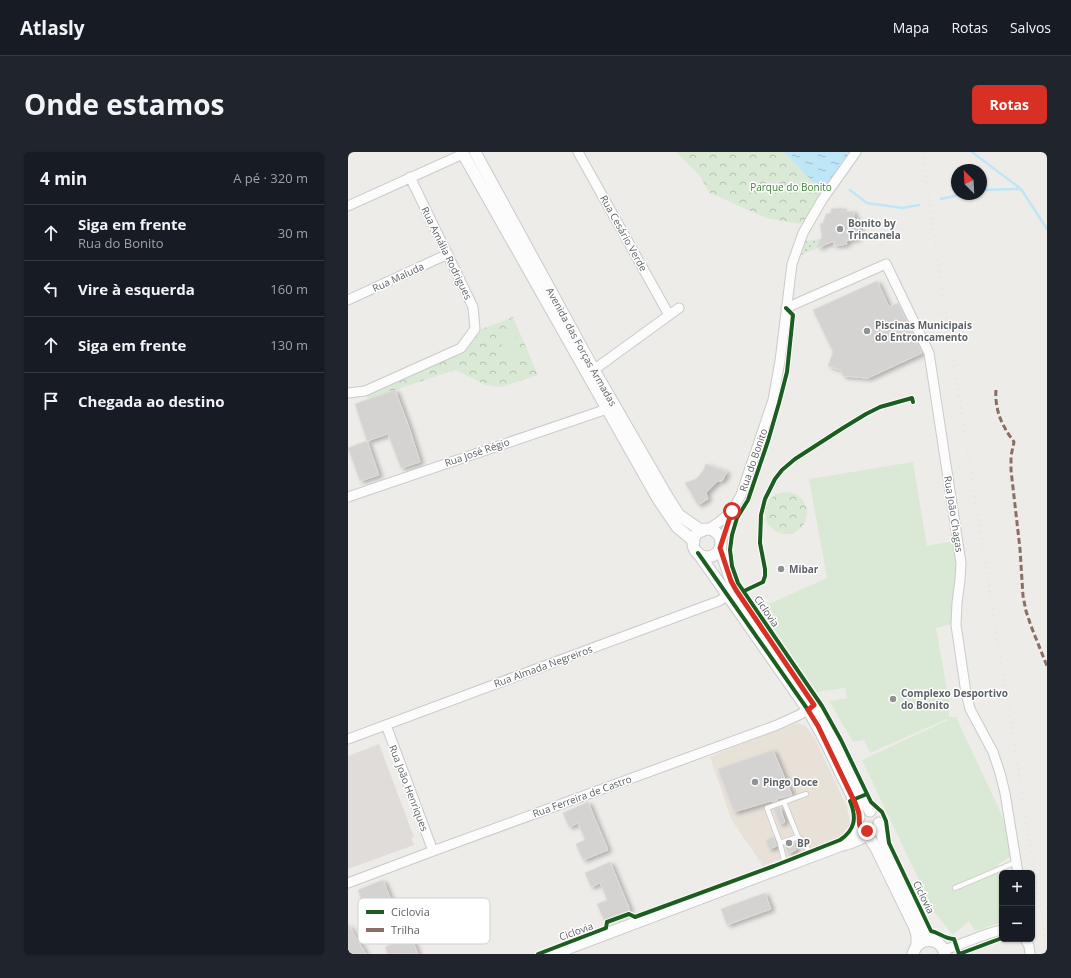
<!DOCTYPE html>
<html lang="pt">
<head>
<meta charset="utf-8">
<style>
  body { margin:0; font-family:"Open Sans",sans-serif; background:#20242c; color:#f1f3f6 }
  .controls { position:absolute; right:12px; bottom:12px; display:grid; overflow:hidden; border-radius:6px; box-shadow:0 1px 3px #0004 }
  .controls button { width:36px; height:36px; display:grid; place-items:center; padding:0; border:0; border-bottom:1px solid #363941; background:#171b24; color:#f1f3f6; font:20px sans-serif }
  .compass { position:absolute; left:603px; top:12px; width:36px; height:36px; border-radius:50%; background:#171b24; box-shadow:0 1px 3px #0004; rotate:336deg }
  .stop { position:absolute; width:12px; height:12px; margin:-9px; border:3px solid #d93025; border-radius:50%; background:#fff }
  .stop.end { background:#d93025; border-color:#fff; box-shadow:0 1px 4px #0008 }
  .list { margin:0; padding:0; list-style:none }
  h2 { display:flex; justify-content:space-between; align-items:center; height:52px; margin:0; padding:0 16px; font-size:17px }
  h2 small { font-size:13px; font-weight:400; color:#9ea1a6 }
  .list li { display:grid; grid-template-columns:26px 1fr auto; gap:12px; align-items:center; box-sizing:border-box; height:56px; padding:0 16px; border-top:1px solid #363941 }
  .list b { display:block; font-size:15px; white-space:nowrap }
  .list p { margin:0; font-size:13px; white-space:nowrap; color:#9ea1a6 }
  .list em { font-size:13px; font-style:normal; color:#9ea1a6 }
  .icon { flex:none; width:22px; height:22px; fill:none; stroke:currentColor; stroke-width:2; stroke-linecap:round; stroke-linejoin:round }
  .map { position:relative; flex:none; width:699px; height:802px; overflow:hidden; border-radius:6px }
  header { display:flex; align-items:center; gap:24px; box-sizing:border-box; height:56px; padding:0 20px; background:#171b24; border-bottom:1px solid #363941 }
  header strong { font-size:19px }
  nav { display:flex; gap:22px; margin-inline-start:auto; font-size:14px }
  .intro { display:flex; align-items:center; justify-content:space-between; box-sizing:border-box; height:96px; padding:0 24px }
  h1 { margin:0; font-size:28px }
  .button { padding:10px 18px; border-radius:6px; background:#d93025; color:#fff; font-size:14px; font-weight:700 }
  main { display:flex; gap:24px; padding:0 24px }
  aside { flex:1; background:#171b24; border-radius:6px; box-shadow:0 1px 3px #0004 }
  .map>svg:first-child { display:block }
  .commercial { fill:#e7e1d8 }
  .education { fill:#e0dcd9 }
  .grass { fill:url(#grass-dots) }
  .park { fill:url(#park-crowns) }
  .garden { fill:#dae9d5 }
  .water { fill:url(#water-ripples) }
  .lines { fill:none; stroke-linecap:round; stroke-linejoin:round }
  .stream { stroke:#bee6f6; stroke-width:2.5 }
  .building { fill:#d5d3d2; stroke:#dedbd8; filter:url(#shadow) }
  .service-casing { stroke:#cacaca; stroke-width:6 }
  .minor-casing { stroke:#cacaca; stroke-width:11 }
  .tertiary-casing { stroke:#cacaca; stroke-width:13 }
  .service { stroke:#fcfcfc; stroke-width:4.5 }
  .minor { stroke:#fcfcfc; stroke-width:9 }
  .tertiary { stroke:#fcfcfc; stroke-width:11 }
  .rail { stroke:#e3e4e3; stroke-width:2.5; stroke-dasharray:1 5; stroke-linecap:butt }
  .quiet { stroke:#8d6e63; stroke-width:3; stroke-dasharray:6 3; stroke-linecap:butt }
  .cycleway-casing { stroke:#fff; stroke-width:6 }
  .cycleway { stroke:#1b5e20; stroke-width:4 }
  .route { stroke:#d93025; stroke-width:5 }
  .poi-dot { fill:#909394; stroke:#fff; stroke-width:1.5 }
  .labels { text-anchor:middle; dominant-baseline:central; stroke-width:3; stroke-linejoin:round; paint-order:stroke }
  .park-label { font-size:10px; fill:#3e8438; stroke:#fff }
  .poi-label { font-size:10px; font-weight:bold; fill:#5e6367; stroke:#fff; text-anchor:start }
  .street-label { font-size:10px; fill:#5e6367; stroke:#fff }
  .key { fill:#fff; stroke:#cfd0d1; stroke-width:1 }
  .key-label { font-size:11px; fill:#5e6367 }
</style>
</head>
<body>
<header>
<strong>Atlasly</strong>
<nav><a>Mapa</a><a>Rotas</a><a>Salvos</a></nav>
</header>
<div class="intro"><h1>Onde estamos</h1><a class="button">Rotas</a></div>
<main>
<aside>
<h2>4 min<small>A pé · 320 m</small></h2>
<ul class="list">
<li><svg class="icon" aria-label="ahead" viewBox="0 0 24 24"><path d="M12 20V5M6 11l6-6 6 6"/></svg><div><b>Siga em frente</b><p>Rua do Bonito</p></div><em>30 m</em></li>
<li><svg class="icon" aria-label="left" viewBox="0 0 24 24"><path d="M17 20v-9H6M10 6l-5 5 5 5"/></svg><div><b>Vire à esquerda</b></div><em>160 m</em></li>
<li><svg class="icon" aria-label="ahead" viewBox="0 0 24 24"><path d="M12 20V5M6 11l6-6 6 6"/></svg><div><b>Siga em frente</b></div><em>130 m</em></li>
<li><svg class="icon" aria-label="arrive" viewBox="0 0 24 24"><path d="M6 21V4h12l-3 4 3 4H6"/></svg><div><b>Chegada ao destino</b></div></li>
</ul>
</aside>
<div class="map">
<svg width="699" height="802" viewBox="0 0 699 802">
  <defs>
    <pattern id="grass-dots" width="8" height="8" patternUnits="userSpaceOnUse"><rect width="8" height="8" fill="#dae9d5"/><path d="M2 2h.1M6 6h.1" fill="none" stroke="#b4c0b1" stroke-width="1.8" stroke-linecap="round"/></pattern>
    <pattern id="park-crowns" width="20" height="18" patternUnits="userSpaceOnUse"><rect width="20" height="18" fill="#dae9d5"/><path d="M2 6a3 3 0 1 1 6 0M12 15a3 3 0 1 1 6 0" fill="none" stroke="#b4c0b1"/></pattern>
    <pattern id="water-ripples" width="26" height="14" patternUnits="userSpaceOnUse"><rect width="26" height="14" fill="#bee6f6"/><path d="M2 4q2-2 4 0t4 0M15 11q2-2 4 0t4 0" fill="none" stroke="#9ebecb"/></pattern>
    <filter id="shadow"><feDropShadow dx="3.5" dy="2" stdDeviation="2" flood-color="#0004"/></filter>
  </defs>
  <rect width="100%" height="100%" fill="#eeece9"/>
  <path class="commercial" d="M449 571 458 574 467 587 499 655 502 672 493 685 415 714 383 667 362 605 413 584Z"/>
  <path class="education" d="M31 592 66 685 63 686 66 693 0 717V604Z"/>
  <path class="grass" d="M472 87 469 96 453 103 458 89Z"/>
  <path class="park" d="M328 0H514L473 58 452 72 418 66 362 41 351 23Z
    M165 165 190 223 153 235 138 233 107 218 20 247 16 241 112 199 128 179Z
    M417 361a21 21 0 1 1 42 0a21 21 0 1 1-42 0Z"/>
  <path class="garden" d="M165 177 176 207 160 212 150 182Z
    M565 310 579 394 605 389 612 418 605 472 588 476 601 549V565H608L659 674 663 704 660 706 650 712 654 726V770L627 779 621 769 605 783 579 751 580 747 514 608 600 568 599 567 522 601 516 588 505 590 481 549 499 546 497 536 469 540 412 456 479 426 461 327Z"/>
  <path class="water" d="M436 0H504L476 41Z"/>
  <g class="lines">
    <path class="stream" d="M624 0 673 37 699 77
      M502 38 519 51 554 56 571 53
      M633 38 672 37
      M593 47 614 42"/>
  </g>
  <path class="building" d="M494 56V60L505 59 507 68 510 67 512 83 510 84V86L498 89 499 92 486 94V89L469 96 472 87 474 86 472 72 475 71 478 62 483 61V57Z
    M529 129 541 155 550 151 574 201 520 226 495 224 493 218 480 214 485 200 465 158Z
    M47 238 61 275 72 310 53 316 40 282 19 289 7 252Z
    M19 289 31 323 12 329 0 296Z
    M358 312 379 320 374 329H370L358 341 360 347 350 353 337 331 348 327 355 319Z
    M425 598 444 643 429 647 430 648 424 650 423 649 386 660 370 617Z
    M240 650 260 698 235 708 228 692 237 688 230 671 221 675 215 661Z
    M432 655 437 670 432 672 426 657Z
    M425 685 429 694 421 697 418 688Z
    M445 690 448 698 440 702 437 693Z
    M262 710 282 758 256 768 249 752 259 748 256 740 252 731 243 735 237 721Z
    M35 728 54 776 32 784 25 768 31 765 25 749 15 752 10 738Z
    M417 741 423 757 379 773 373 757Z
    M0 772 18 802H0Z
    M63 785 70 802H40L37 795Z"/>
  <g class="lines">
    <defs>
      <path id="service" d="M436 650 450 685
        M432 691 419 656 458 642
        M438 714 435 704 432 691 450 685 456 689 463 705
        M607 736 668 710"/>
      <path id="minor" d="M230 0 321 163
        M0 54 115 2
        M0 148 100 102
        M438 156 538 112 581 201 613 411 612 428 609 451 608 473 618 541 622 557 645 600 652 621 657 641 670 721
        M240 222 331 156
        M0 241 17 239 113 196 127 177 125 155 62 25
        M0 345 259 257
        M359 378 371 370 384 359
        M373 391 380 374 384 359 393 343 425 248 432 209 444 112 455 81 474 48 508 0
        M38 573 85 699
        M0 587 371 449 385 440
        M0 731 85 699 429 573 451 563 466 554
        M677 787 681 794 682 802
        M596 798C616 792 634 782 654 778"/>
      <g id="tertiary">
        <path d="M114 0 310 347 329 375 346 389"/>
        <path id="s1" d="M127 0 246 218 320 346 331 363 354 379"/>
        <circle cx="359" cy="391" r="14"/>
        <path d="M372 396 383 429 388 439 478 571 522 659"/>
        <path d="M350 401 460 558C472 578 483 600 493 622 500 636 508 649 511 665"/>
        <path d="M531 671 535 687 577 778 586 789"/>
        <path d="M516 678 528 696 567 776 569 784V793"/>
        <path d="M496 692C505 686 508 678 510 668"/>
        <path d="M205 802 494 693C506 691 515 686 525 679"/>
        <path d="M565 802C570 784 592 784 597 802"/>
      </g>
    </defs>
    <use href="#service" class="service-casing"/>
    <use href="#minor" class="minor-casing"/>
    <use href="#tertiary" class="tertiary-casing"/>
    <use href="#service" class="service"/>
    <use href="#minor" class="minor"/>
    <use href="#tertiary" class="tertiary"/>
    <path class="rail" d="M575 0 590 112 699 799"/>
    <path class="quiet" d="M648 238C647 250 650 265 657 276 659 281 663 285 666 290L663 304V318L672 397 675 444 678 459 683 474 699 514"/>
    <defs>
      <path id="cycleway" d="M438 156 445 163 439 220 431 251 420 289 400 348 389 366 384 383 382 398 384 414 390 431 409 459 474 554 493 588 523 650 534 660 538 669 541 691 583 779C592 781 597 787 606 787L611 802 654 786
        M350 401 460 558 470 574 508 652
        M396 439 415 430 417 424V417L412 391 413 363 417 347 427 327 434 318 447 307 495 276 518 262 532 255 564 246 565 250
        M190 802 258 776 259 770 281 762 287 765 426 714 492 688C507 678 509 666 502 649L519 642"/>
    </defs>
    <use href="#cycleway" class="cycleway-casing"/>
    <use href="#cycleway" class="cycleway"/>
  </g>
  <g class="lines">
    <path class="route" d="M384 359 372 396 383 429 388 438 466 553 460 558 470 574 508 653C509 656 511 660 511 663 512 671 509 676 519 679"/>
  </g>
  <g class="poi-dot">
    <circle cx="492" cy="77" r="4"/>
    <circle cx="519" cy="179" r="4"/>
    <circle cx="433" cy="417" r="4"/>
    <circle cx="545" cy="547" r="4"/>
    <circle cx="407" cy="630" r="4"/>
    <circle cx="441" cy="691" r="4"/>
  </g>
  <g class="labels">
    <g class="park-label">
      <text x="443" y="35">Parque do Bonito</text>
    </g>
    <g class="poi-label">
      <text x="500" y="71">Bonito by<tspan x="500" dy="12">Trincanela</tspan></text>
      <text x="527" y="173">Piscinas Municipais<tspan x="527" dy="12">do Entroncamento</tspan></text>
      <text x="441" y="417">Mibar</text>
      <text x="553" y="541">Complexo Desportivo<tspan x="553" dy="12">do Bonito</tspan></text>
      <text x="415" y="630">Pingo Doce</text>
      <text x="449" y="691">BP</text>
    </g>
    <g class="street-label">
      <text transform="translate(276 81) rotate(61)">Rua Cesário Verde</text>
      <text transform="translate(99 101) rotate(64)">Rua Amália Rodrigues</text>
      <text transform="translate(50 125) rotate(-25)">Rua Maluda</text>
      <text stroke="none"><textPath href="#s1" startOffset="222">Avenida das Forças Armadas</textPath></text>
      <text transform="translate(129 300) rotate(-19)">Rua José Régio</text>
      <text transform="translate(405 308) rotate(-71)">Rua do Bonito</text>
      <text transform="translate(606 362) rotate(81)">Rua João Chagas</text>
      <text transform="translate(419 459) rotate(56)">Ciclovia</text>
      <text transform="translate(195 514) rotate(-20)">Rua Almada Negreiros</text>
      <text transform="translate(61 636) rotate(69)">Rua João Henriques</text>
      <text transform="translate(234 644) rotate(-20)">Rua Ferreira de Castro</text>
      <text transform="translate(576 745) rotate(64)">Ciclovia</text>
      <text transform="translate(228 779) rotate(-20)">Ciclovia</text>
    </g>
  </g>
  <rect x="10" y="746" width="132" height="46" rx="6" class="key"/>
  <rect x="18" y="758" width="18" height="4" fill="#1b5e20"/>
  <rect x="18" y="776" width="18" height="4" fill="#8d6e63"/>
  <g class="key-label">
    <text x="43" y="764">Ciclovia</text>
    <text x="43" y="782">Trilha</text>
  </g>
</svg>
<div class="controls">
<button>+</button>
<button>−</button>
</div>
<svg class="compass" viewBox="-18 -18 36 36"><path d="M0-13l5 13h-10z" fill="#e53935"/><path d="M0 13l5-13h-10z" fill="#9ea1a6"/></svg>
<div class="stop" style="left:384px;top:359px"></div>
<div class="stop end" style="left:519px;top:679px"></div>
</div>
</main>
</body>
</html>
